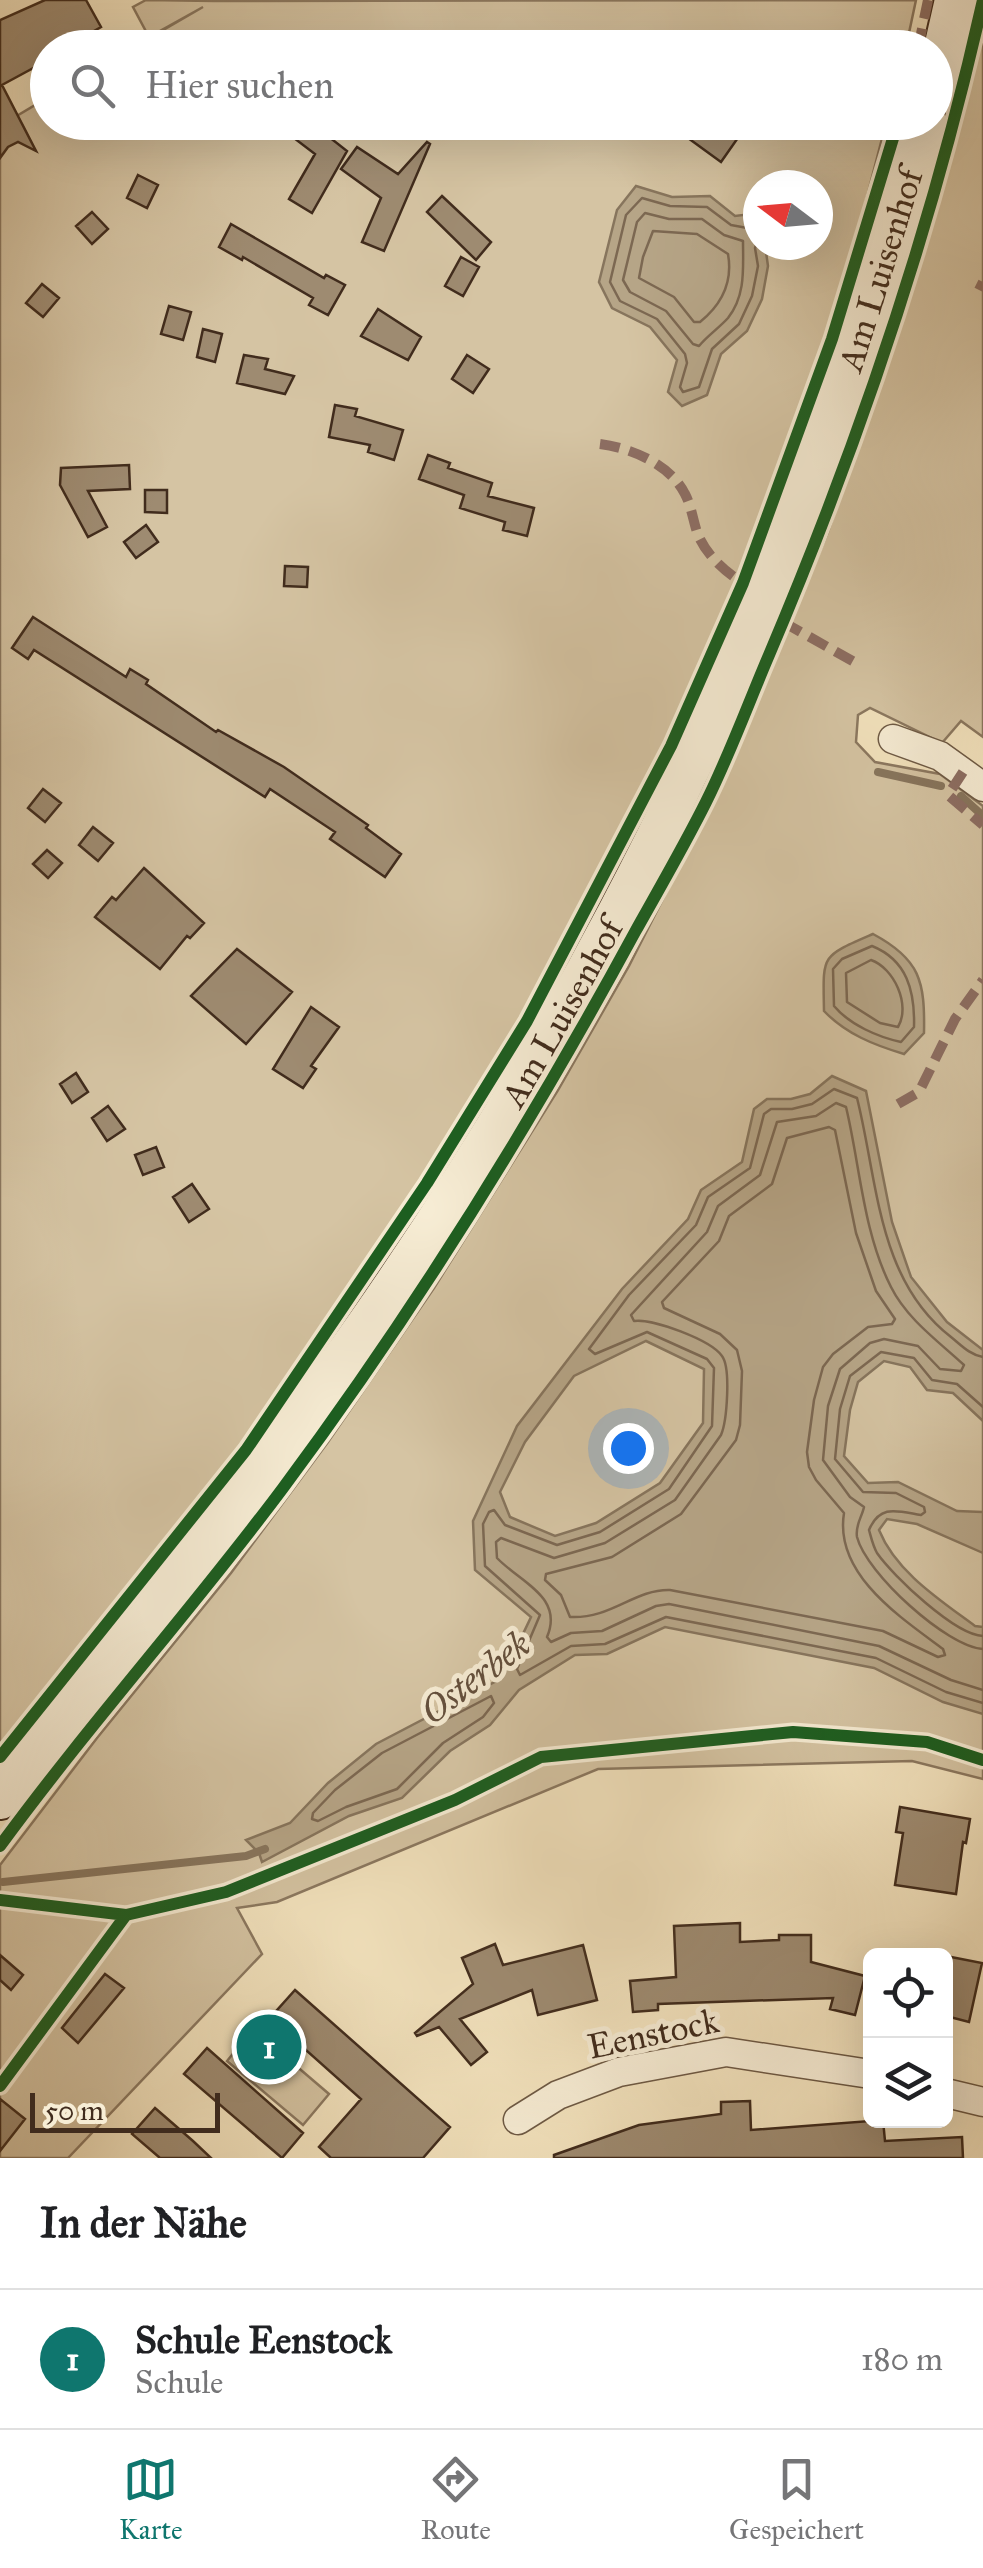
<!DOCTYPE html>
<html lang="de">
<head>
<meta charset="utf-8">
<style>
  body { margin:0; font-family:"IM FELL Great Primer",serif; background:#f2f2f2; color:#202124 }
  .controls { position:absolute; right:30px; bottom:30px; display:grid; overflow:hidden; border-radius:15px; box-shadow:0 10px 40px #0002 }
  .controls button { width:90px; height:90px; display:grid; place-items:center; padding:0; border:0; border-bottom:2px solid #e0e0e0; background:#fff; color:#202124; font:50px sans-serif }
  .compass { position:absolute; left:743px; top:170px; width:90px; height:90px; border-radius:50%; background:#fff; box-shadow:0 10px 40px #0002; rotate:286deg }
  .scale { position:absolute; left:30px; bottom:25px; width:190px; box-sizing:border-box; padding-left:10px; border:5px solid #412c1d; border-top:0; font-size:28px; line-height:35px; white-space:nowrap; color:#412c1d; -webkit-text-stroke:8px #f7edd5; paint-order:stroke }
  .you { position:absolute; left:628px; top:1448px; width:35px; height:35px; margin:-25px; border:8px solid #fff; border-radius:50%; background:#1a73e8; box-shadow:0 0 0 15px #1a73e833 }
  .badge { display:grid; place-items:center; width:65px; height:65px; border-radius:50%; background:#0f766e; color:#fff; font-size:32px; font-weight:700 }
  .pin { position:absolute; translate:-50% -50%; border:5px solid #fff; box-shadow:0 2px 10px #0006 }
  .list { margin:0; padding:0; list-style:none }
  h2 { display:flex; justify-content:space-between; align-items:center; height:130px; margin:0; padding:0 40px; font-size:42px }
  h2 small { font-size:32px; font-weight:400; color:#757577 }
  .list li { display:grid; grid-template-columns:65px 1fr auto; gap:30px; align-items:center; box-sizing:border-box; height:140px; padding:0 40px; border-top:2px solid #e0e0e0 }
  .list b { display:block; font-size:38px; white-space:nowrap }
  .list p { margin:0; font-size:32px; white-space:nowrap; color:#757577 }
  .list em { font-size:32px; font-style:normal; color:#757577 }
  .icon { flex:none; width:55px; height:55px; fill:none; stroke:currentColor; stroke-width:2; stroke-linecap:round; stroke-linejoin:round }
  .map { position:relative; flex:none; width:983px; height:2158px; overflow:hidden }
  .search { position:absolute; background:#fff; box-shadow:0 10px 40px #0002; left:30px; right:30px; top:30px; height:110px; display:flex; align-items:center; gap:25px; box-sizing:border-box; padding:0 35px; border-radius:55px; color:#757577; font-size:38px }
  .sheet { height:270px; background:#fff }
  nav { display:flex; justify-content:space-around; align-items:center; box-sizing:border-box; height:140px; border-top:2px solid #e0e0e0; background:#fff; font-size:28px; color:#757577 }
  nav a { display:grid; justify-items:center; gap:5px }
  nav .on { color:#0f766e }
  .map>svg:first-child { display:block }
  .green { fill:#d5c4a3; stroke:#8b7860; stroke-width:2.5; fill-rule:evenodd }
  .water { fill:#b6a587; stroke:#87755d; stroke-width:2.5; fill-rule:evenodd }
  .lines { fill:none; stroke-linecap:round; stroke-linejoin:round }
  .shore { stroke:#7c6852; stroke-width:2.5 }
  .stream { stroke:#87755d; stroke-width:8 }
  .building { fill:#9e8b71; stroke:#412c1d; stroke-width:2.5 }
  .street-casing { stroke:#6e5a45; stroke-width:31 }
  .secondary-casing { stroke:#412c1d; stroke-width:44 }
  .street { stroke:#f7edd5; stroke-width:28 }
  .secondary { stroke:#f7edd5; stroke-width:40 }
  .quiet { stroke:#8d6e63; stroke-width:10; stroke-dasharray:20 10; stroke-linecap:butt }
  .cycleway-casing { stroke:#f7edd5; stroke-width:19 }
  .cycleway { stroke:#1b5e20; stroke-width:12 }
  .labels { text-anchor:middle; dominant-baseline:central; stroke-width:10; stroke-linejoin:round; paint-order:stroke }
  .street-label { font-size:35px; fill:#412c1d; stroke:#f7edd5 }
  .water-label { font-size:38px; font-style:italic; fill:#64503d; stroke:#f7edd5 }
</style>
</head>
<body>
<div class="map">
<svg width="983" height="2158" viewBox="0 0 983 2158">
  <rect width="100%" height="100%" fill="#f3e3be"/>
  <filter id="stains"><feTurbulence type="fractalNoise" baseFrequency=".002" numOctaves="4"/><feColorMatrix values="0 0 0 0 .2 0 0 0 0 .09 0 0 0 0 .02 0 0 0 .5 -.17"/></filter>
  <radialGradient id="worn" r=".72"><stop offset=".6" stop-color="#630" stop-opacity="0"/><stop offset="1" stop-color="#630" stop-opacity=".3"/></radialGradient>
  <path class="green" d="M146 0 214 1 916 0 906 47H134L203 7 149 37 133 7Z
    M983 28V737L961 721 942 743 870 708 858 715 856 742 875 762 940 774 983 806V1779L912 1761 598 1769 277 1902 237 1908 262 1954 68 2158H0V1865L97 1738 231 1573 328 1442 434 1288 558 1090 629 966 724 779 828 532 914 284 950 163Z
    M47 98 48 122 886 123 816 394 714 660 507 1053 230 1485 0 1767V126ZM758 185H818V245H758Z
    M253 2029 329 2094 303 2125 227 2061Z"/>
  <path class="water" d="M636 186 672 197 710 196 735 216 751 214 758 228V245H765L768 266 762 299 747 331 721 354 707 395 682 406 668 392 677 360 650 327 612 308 599 282 617 210Z
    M873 934C920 959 925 981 924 1033L904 1054C874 1045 846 1034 824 1011 823 954 820 957 873 934Z
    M832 1076 866 1091 892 1222 911 1277 947 1322 983 1350V1421L953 1393 927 1390 910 1367 884 1361 858 1382 850 1410 844 1456 868 1483 898 1482 957 1511 983 1512V1553L917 1524 887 1519 879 1530C896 1572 940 1600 975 1626L983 1627V1714L943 1702 874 1668 665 1627 607 1654 575 1655 519 1690 490 1725 450 1751 402 1798 349 1816 262 1862 259 1853 246 1840 290 1823 328 1783 376 1744 502 1678 531 1617 475 1570 473 1521 517 1426 622 1289 688 1219 701 1190 742 1162 754 1109 767 1099H791L810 1094ZM646 1341 704 1369 703 1423 660 1483 596 1523 555 1536 510 1517 500 1492 525 1442 574 1376Z"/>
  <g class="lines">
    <path class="shore" d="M645 213 669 219H702L724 235 743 241C743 268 746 295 728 318 719 328 707 336 699 346L693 344 666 311 630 292 623 280 637 222Z
      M758 230 731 225 707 207 670 206 642 198 626 215 610 282 620 301 657 319 685 354 687 363 680 387 683 392 699 387 712 349 739 324 752 296 758 266 755 248 758 240
      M653 231 697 234 728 254C733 282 721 305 700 322H694L674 297 639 278 643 257Z
      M872 946C907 960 915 991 914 1027L901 1042C878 1037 850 1025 834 1006L833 969 842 959Z
      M871 960C894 968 911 1005 898 1027L880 1023 847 1002 846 973Z
      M829 1127 835 1130 856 1233 876 1291 895 1319 892 1324 868 1327 833 1354 823 1367 814 1400 807 1452 809 1467 816 1480 844 1513C834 1574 900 1617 943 1649L945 1655 938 1657 883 1631 670 1590C634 1589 612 1619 570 1617L561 1595 545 1580 546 1574 612 1557 681 1514 736 1440 740 1425 742 1371 737 1350 720 1334 664 1308 662 1302 719 1241 729 1216 772 1184 787 1138Z
      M983 1357C970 1355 961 1345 951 1337 877 1280 878 1181 857 1098L834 1089 812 1104 792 1109H771L764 1114 750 1168 708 1197 696 1225 629 1295 589 1349 595 1354 647 1332 707 1359 714 1368 712 1426 669 1489 600 1532 557 1545 505 1525 494 1510 489 1512 483 1524 485 1566 540 1615 517 1669 520 1675 571 1646 605 1644 666 1617 876 1658 946 1692 983 1703
      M983 1407 957 1384 932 1380 914 1358 881 1352 850 1376 840 1409 835 1459 863 1492 896 1493 924 1507 925 1512 921 1515C897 1511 880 1504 869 1530 871 1537 873 1546 877 1553 893 1576 955 1635 983 1636
      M983 1649C947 1647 866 1573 857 1537 855 1525 862 1517 864 1507L850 1497 823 1460 828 1406 840 1369 870 1343 884 1339 918 1346 940 1369 961 1371 964 1365C938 1341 907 1319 891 1287 863 1232 860 1165 846 1107L836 1103 816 1116 777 1122 760 1175 718 1206 707 1232 631 1315 634 1321C652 1318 711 1340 722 1356 731 1368 727 1421 721 1435L675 1500 605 1543 554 1558 501 1538 496 1542 497 1558C521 1583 564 1597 547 1637L551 1642 571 1633 602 1631 656 1606 669 1604 879 1646 951 1680 983 1690
      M491 1696 494 1703 483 1717 443 1743 397 1789 346 1807 318 1821 312 1819 313 1813 335 1790 382 1753Z"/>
    <path class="stream" d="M878 772 941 786
      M961 796 983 816
      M3 1882 246 1856 265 1849"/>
  </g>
  <path class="building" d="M45 0H86L101 27 64 48H48V60L2 85 36 151 18 142 8 147 0 158V20Z
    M273 122H310L347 151 312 213 289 199 315 154Z
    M666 122H749L721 162Z
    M427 142 430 144 384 251 362 242 381 198 341 169 357 147 398 174Z
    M138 175 158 185 147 208 127 198Z
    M442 196 491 242 476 260 427 212Z
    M92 212 108 229 92 244 76 226Z
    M231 224 324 278 326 275 345 285 328 315 309 305 313 298 243 257 242 260 219 247Z
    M461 257 479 267 463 296 445 286Z
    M42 284 59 298 43 317 26 303Z
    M169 306 191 312 183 340 161 334Z
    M378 309 421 337 408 360 361 336Z
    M203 329 222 334 215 362 197 357Z
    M244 355 268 359 265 369 294 376 285 394 237 383Z
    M467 355 489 369 473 393 452 379Z
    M335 405 357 409 355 416 403 430 394 460 368 452 370 445 329 437Z
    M428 455 450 463 448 468 492 483 488 496 534 508 527 536 503 530 505 522 460 508 464 495 419 479Z
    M129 465 130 489 88 491 107 527 88 537 60 485 61 468Z
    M145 490H167V513L145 512Z
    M146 525 158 542 136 558 124 542Z
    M285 566 308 567 307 587 284 586Z
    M33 617 126 677 130 669 148 680 146 684 216 732 218 730 284 767 368 825 366 828 401 854 385 877 330 839 335 832 270 789 265 797 34 650 28 659 12 648Z
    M43 789 61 803 45 822 28 808Z
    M93 827 113 843 98 861 79 845Z
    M47 850 62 863 48 878 33 864Z
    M144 868 204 923 190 938 187 936 160 969 95 917 112 897 116 900Z
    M237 949 292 992 246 1044 191 996Z
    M311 1007 339 1027 311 1066 316 1069 303 1088 273 1069Z
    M76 1073 88 1092 72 1103 60 1084Z
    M108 1106 125 1129 107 1141 92 1118Z
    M156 1147 164 1167 143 1175 135 1155Z
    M192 1184 209 1209 189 1222 173 1197Z
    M900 1807 970 1819 966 1843 963 1842 956 1894 895 1885 903 1833 896 1832Z
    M740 1923V1942L779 1940V1935H811V1962L865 1976 855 2015 830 2009 833 1998 658 2004V2010L633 2012 630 1981 676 1977 674 1926Z
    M495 1944 503 1965 583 1945 597 2000 538 2015 532 1990 460 2019 487 2052 471 2065 439 2027 417 2036 415 2033 473 1984 462 1958Z
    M0 1955 23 1975 11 1990 0 1980Z
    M946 1956 982 1963 969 2022 946 2016Z
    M105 1974 124 1988 78 2043 62 2028Z
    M295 1990 450 2127 423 2158H331L319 2147 361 2099 270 2018Z
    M207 2048 303 2133 282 2158 184 2074Z
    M0 2099 25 2119 0 2151Z
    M750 2101 751 2130 883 2120 885 2141 962 2137 963 2158H554V2155L639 2125 721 2114V2102Z
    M155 2108 193 2141 211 2158H160L132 2134Z"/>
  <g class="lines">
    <defs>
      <path id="street" d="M893 739 940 756 983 787
        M946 2093 983 2102
        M518 2120 558 2095 619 2072 726 2052 870 2074"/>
      <g id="secondary">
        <path d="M936 84 955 0"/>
        <path id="s1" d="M0 1799C49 1734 104 1674 154 1611 229 1517 300 1421 368 1323 550 1061 704 773 813 474 855 358 890 240 926 122"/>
      </g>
    </defs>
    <use href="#street" class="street-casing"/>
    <use href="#secondary" class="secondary-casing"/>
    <use href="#street" class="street"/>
    <use href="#secondary" class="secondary"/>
    <path class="quiet" d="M918 48 928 0
      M979 290 983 282
      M600 444C631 448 670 464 685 494 691 505 693 520 697 532 705 554 724 571 743 583
      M783 622 856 663
      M963 772 948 795 983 825
      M898 1104 919 1092 955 1019 983 980"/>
    <defs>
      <path id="cycleway" d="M0 1757 246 1450 427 1183 527 1021 671 746 743 583 832 339 898 122
        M0 1846C90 1723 192 1610 283 1488 414 1312 531 1124 635 932 659 889 684 846 706 802 730 754 748 704 769 655 859 443 933 225 983 0
        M0 1900 126 1915
        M0 2086 126 1915 226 1892 455 1800 541 1757 793 1732 927 1742 983 1760"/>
    </defs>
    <use href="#cycleway" class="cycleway-casing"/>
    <use href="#cycleway" class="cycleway"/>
  </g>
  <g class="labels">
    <g class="street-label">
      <text stroke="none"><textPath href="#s1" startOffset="1778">Am Luisenhof</textPath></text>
      <text stroke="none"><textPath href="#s1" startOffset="968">Am Luisenhof</textPath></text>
      <text transform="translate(653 2034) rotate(-12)">Eenstock</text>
    </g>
    <g class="water-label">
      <text transform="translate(475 1677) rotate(-37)">Osterbek</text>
    </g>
  </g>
  <rect width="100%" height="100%" filter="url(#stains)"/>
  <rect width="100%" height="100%" fill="url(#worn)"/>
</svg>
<div class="controls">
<button><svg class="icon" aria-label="locate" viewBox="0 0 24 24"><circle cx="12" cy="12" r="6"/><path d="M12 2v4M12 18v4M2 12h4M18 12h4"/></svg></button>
<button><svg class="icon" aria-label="layers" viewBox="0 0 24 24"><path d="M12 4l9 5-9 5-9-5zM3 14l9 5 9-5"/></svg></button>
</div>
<svg class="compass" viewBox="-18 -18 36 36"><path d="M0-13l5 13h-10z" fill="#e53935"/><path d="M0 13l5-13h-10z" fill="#757577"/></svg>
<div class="scale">50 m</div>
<div class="you"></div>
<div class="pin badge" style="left:269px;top:2047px">1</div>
<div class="search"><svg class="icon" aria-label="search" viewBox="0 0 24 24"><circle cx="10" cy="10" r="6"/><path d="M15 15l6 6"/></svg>Hier suchen</div>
</div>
<section class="sheet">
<h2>In der Nähe<small></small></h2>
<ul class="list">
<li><span class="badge">1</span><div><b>Schule Eenstock</b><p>Schule</p></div><em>180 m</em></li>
</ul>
</section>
<nav>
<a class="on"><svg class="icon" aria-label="map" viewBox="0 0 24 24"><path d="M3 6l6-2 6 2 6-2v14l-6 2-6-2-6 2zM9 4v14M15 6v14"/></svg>Karte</a>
<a><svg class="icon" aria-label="directions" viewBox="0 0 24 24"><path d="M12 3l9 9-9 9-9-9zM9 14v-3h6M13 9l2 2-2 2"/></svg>Route</a>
<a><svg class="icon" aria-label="saved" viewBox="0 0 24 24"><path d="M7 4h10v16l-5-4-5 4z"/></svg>Gespeichert</a>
</nav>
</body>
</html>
